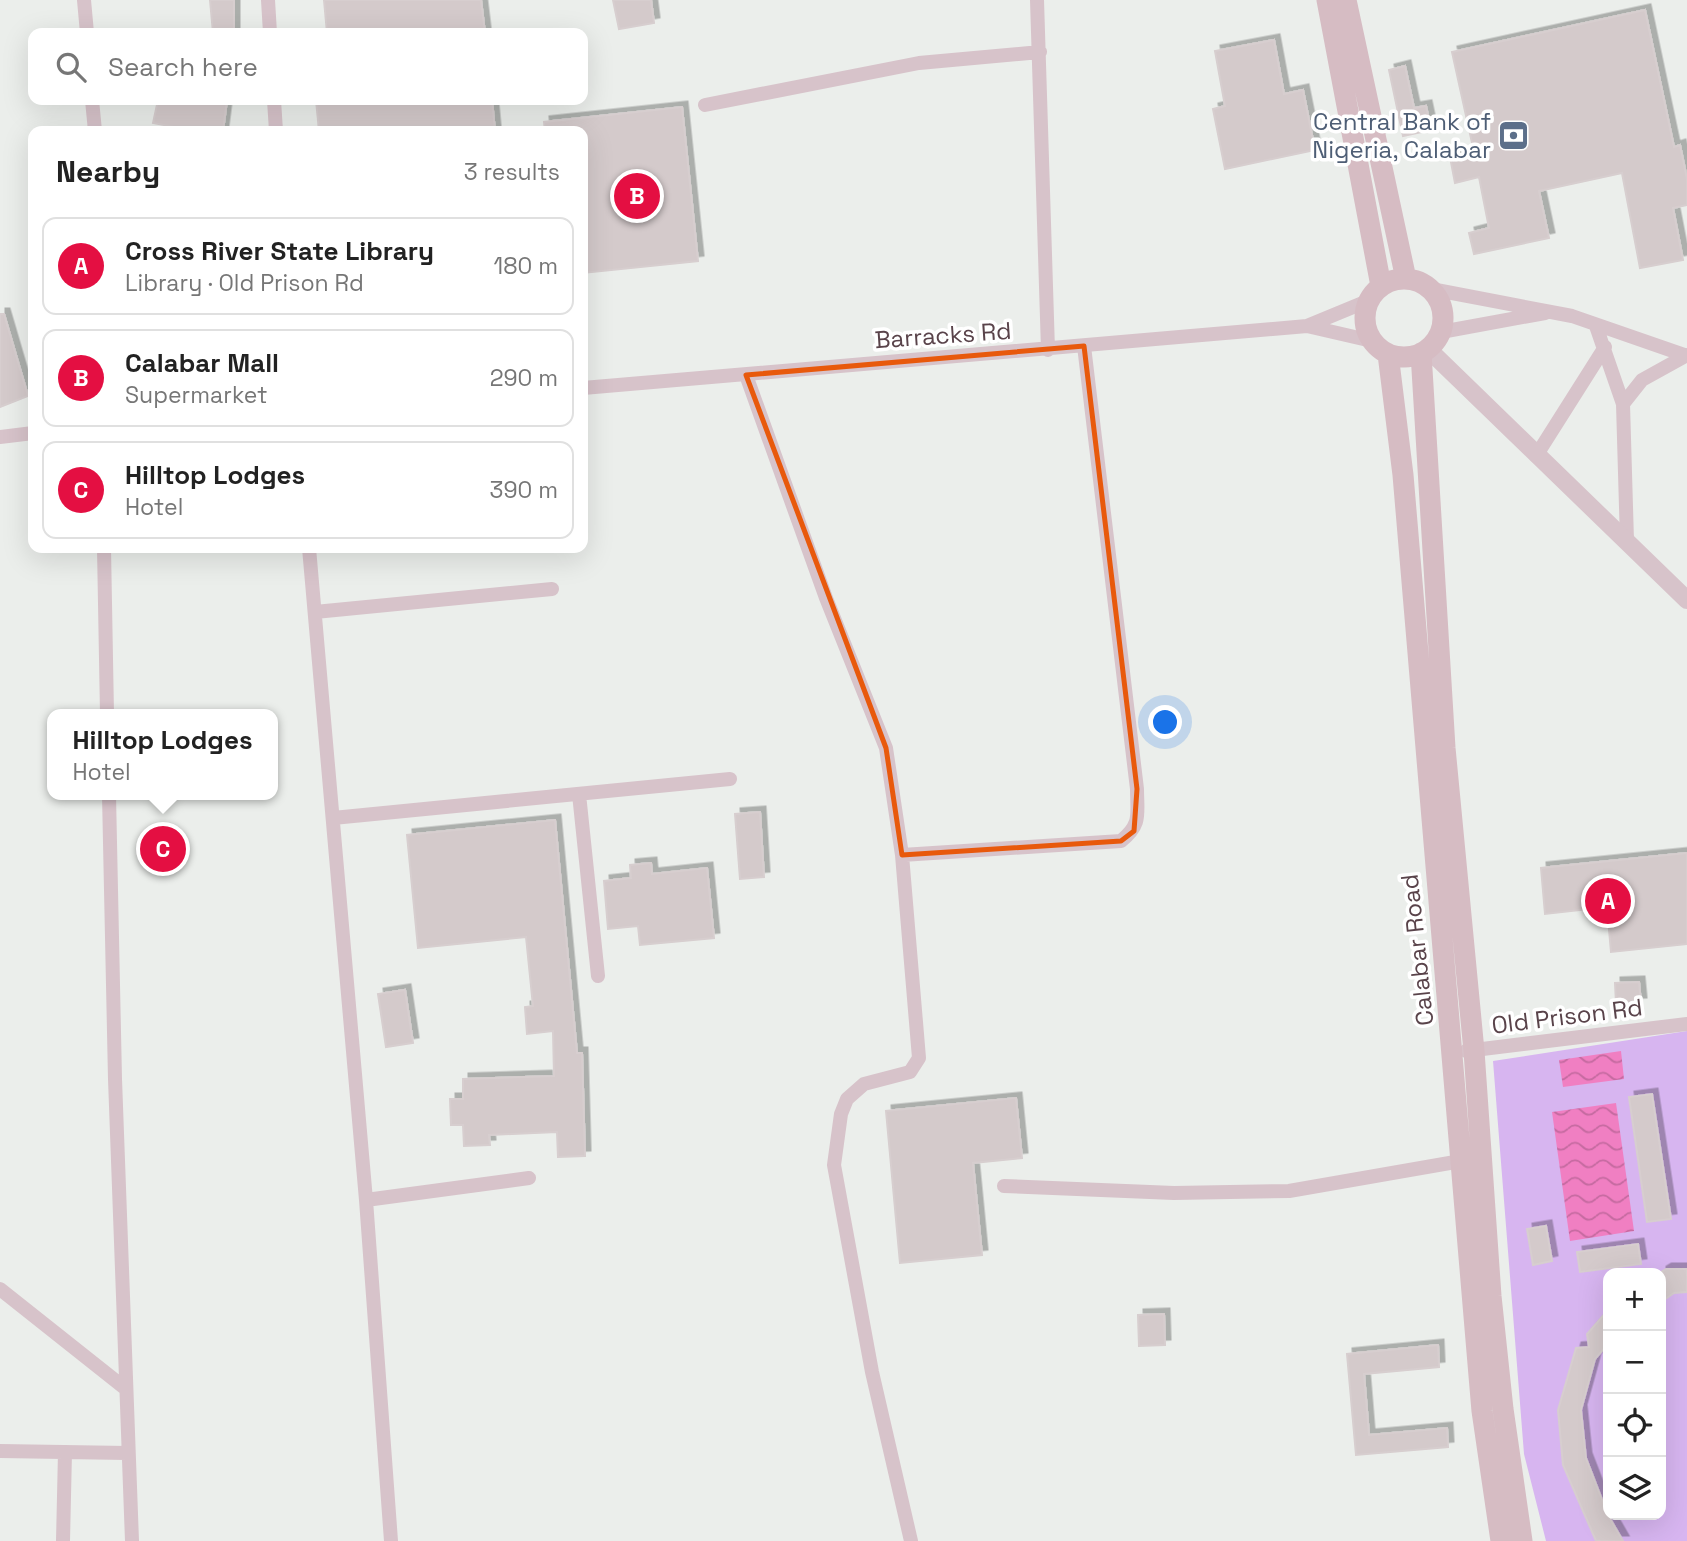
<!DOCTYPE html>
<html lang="en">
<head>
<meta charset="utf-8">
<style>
  body { margin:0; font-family:"Space Grotesk",sans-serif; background:#f6f6f6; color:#222 }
  .controls { position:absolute; right:21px; bottom:21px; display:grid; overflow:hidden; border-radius:14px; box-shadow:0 7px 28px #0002 }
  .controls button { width:63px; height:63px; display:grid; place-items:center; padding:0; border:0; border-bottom:2px solid #e0e0e0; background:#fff; color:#222; font:35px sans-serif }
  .you { position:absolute; left:1166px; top:723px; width:24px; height:24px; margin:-18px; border:5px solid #fff; border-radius:50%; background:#1a73e8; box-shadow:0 0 0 10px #1a73e833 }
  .badge { display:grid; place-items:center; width:46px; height:46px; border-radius:50%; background:#e40f42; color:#fff; font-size:23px; font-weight:700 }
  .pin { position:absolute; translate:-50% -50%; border:4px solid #fff; box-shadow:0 2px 7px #0006 }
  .popup { position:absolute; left:47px; top:709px; width:231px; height:91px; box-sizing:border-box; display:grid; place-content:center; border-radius:14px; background:#fff; filter:drop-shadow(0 2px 5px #0005); font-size:23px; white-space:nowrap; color:#767676 }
  .popup b { font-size:26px; color:#222 }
  .popup::after { content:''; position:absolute; left:50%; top:100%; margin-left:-14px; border:14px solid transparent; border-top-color:#fff }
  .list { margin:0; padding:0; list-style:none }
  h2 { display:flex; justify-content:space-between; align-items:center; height:91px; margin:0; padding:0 28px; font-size:30px }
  h2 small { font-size:23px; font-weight:400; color:#767676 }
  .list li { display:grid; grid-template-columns:46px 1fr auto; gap:21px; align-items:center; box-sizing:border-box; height:98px; margin:0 14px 14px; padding:0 14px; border:2px solid #e0e0e0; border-radius:14px }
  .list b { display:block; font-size:26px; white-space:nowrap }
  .list p { margin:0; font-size:23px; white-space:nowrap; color:#767676 }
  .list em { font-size:23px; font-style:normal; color:#767676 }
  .icon { flex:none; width:38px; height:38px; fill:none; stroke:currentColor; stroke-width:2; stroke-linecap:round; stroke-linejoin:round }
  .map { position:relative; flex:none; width:1687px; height:1541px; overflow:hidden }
  .search { position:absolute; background:#fff; box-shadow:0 7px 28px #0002; left:28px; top:28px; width:560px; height:77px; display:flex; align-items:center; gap:18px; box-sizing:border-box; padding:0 24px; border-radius:14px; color:#767676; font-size:26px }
  .panel { position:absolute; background:#fff; box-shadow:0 7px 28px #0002; left:28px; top:126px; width:560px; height:427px; border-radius:14px }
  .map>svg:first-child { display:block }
  .pitch { fill:#d7b5f0; fill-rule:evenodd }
  .water { fill:url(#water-waves) }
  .building { fill:#d4cacb; stroke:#d7cecf; stroke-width:2; filter:url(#shadow) }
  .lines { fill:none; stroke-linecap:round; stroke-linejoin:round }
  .minor { stroke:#d7c3ca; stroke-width:14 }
  .tertiary { stroke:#d7c3ca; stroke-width:18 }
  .secondary { stroke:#d6bcc3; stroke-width:21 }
  .marked { fill:none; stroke:#e8590c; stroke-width:5; stroke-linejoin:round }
  .labels { text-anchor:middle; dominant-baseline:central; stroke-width:7; stroke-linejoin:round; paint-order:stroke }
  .service-label { font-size:24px; fill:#4e5e75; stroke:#fff; text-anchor:end }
  .street-label { font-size:24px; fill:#59434a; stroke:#fff }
</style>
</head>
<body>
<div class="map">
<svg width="1687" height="1541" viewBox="0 0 1687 1541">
  <defs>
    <pattern id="water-waves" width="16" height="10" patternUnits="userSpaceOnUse" patternTransform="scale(1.75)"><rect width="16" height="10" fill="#f07fc2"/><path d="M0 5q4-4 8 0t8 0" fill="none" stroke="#c56aa0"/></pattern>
    <filter id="shadow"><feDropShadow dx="5.5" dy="-5.5" stdDeviation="0" flood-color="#0004"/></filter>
  </defs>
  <rect width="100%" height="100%" fill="#ebeeeb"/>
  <path class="pitch" d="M1687 1031V1541H1546L1524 1454 1493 1061ZM1608 1273H1661V1515H1608Z"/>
  <path class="water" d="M1621 1051 1624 1079 1563 1087 1559 1060Z
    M1616 1103 1634 1231 1570 1241 1552 1112Z"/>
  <path class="building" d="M210 0H234V33H213Z
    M324 0H481L485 33H327Z
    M613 0H651L654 23 619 29Z
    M1645 10 1674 147 1680 145 1687 179V205L1673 208 1683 260 1640 268 1622 173 1539 191 1549 238 1474 254 1469 233 1489 228 1479 177 1455 183 1450 157 1474 152 1452 52Z
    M1274 40 1284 94 1303 90 1315 150 1225 169 1213 109 1225 106 1215 51Z
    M1405 66 1414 108 1426 106 1431 130 1403 136 1389 70Z
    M158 100H227L223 131H196L153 123Z
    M316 100H492L495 131H319Z
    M682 107 698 261 583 273V131H545L544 122Z
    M0 314H4L28 396 0 407Z
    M760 812 764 877 740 879 735 814Z
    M555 820 577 1053H582L585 1156 558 1157 557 1132 489 1135 490 1145 464 1146 463 1125H451L450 1099H463V1079L554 1076 553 1031 527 1034 525 1007 533 1006 526 937 418 948 407 835Z
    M1687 853V944L1611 952 1607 907 1545 914 1541 868Z
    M651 863 652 874 707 868 714 938 640 945 638 926 608 929 604 881 631 878 630 865Z
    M1639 982 1641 1003 1616 1004 1615 983Z
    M405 990 413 1043 386 1047 378 994Z
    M1652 1094 1671 1219 1647 1222 1629 1097Z
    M1016 1098 1022 1158 973 1163 982 1255 900 1263 886 1111Z
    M1546 1226 1552 1261 1533 1265 1527 1229Z
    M1638 1244 1641 1264 1580 1272 1577 1252Z
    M1666 1269H1687V1292L1674 1293 1661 1302V1272Z
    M1608 1310V1344L1595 1359 1581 1410 1586 1458 1608 1515 1623 1541H1596L1563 1465 1558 1410 1576 1348 1589 1347 1587 1334Z
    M1164 1314 1165 1345 1139 1346 1138 1315Z
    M1438 1345 1439 1367 1364 1374 1369 1435 1447 1428 1448 1447 1356 1455 1347 1354Z"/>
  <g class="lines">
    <path class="minor" d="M84 0 87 33
      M268 0 270 33
      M1037 0 1048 350
      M92 100 95 131
      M274 100 276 131
      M705 105 919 63 1040 52
      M1431 289 1572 316 1687 356
      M1307 326 1370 300
      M1596 326 1623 404 1627 541
      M1441 332 1545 313
      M746 375 826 598 886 748 902 855 919 1058 910 1072 864 1084 847 1099 841 1114 834 1165 872 1372 911 1541
      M583 388 1307 326 1372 341
      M1623 404 1642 380 1687 355
      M0 437 33 433
      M1536 456 1605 347
      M104 548 107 714
      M309 548 366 1200 391 1541
      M315 612 552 589
      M579 794 598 976
      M109 795 115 1079 132 1541
      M333 818 730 779
      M902 855 1121 841C1142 824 1137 814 1137 789L1084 346
      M1466 1051 1687 1024
      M1004 1186 1174 1193 1289 1191 1461 1161
      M366 1200 529 1178
      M0 1289 126 1389
      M0 1451 127 1453
      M63 1541 65 1452"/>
    <path class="tertiary" d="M1428 349 1687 600"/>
    <path class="secondary" d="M1327 0 1381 286
      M1346 0 1406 279
      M1365 318a39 39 0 1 1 78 0a39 39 0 1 1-78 0Z
      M1421 353 1445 748 1474 1051 1491 1296 1503 1409 1522 1541
      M1388 354 1403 475 1482 1411 1501 1541"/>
  </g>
  <path class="marked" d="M1084 346 1137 789 1134 831 1121 841 902 855 886 748 746 375Z"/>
  <defs>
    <symbol id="bank-square" viewBox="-11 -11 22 22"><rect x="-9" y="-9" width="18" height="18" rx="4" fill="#5c6f8a" stroke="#fff"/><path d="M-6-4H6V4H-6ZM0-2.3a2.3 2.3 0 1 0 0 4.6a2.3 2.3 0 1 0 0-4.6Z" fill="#fff"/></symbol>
  </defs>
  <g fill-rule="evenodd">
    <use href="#bank-square" x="1496" y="118" width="35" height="35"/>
  </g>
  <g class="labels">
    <g class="service-label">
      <text x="1491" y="121">Central Bank of<tspan x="1491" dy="28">Nigeria, Calabar</tspan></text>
    </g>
    <g class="street-label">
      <text transform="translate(943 335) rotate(-4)">Barracks Rd</text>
      <text transform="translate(1417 950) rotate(-96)">Calabar Road</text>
      <text transform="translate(1567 1016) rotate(-7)">Old Prison Rd</text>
    </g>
  </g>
</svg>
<div class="controls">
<button>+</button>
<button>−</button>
<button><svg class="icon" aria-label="locate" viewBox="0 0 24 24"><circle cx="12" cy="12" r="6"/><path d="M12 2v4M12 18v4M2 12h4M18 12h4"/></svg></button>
<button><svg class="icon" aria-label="layers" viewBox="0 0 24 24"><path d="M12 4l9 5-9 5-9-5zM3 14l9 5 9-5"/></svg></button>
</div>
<div class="you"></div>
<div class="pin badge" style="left:1608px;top:901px">A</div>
<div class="pin badge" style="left:637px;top:196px">B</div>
<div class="pin badge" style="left:163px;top:849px">C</div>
<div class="popup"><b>Hilltop Lodges</b>Hotel</div>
<div class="search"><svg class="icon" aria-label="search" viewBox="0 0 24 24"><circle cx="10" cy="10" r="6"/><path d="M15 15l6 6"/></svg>Search here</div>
<section class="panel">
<h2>Nearby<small>3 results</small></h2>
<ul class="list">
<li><span class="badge">A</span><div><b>Cross River State Library</b><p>Library · Old Prison Rd</p></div><em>180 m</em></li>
<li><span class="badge">B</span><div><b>Calabar Mall</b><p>Supermarket</p></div><em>290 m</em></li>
<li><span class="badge">C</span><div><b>Hilltop Lodges</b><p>Hotel</p></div><em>390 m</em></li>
</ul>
</section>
</div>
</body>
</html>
